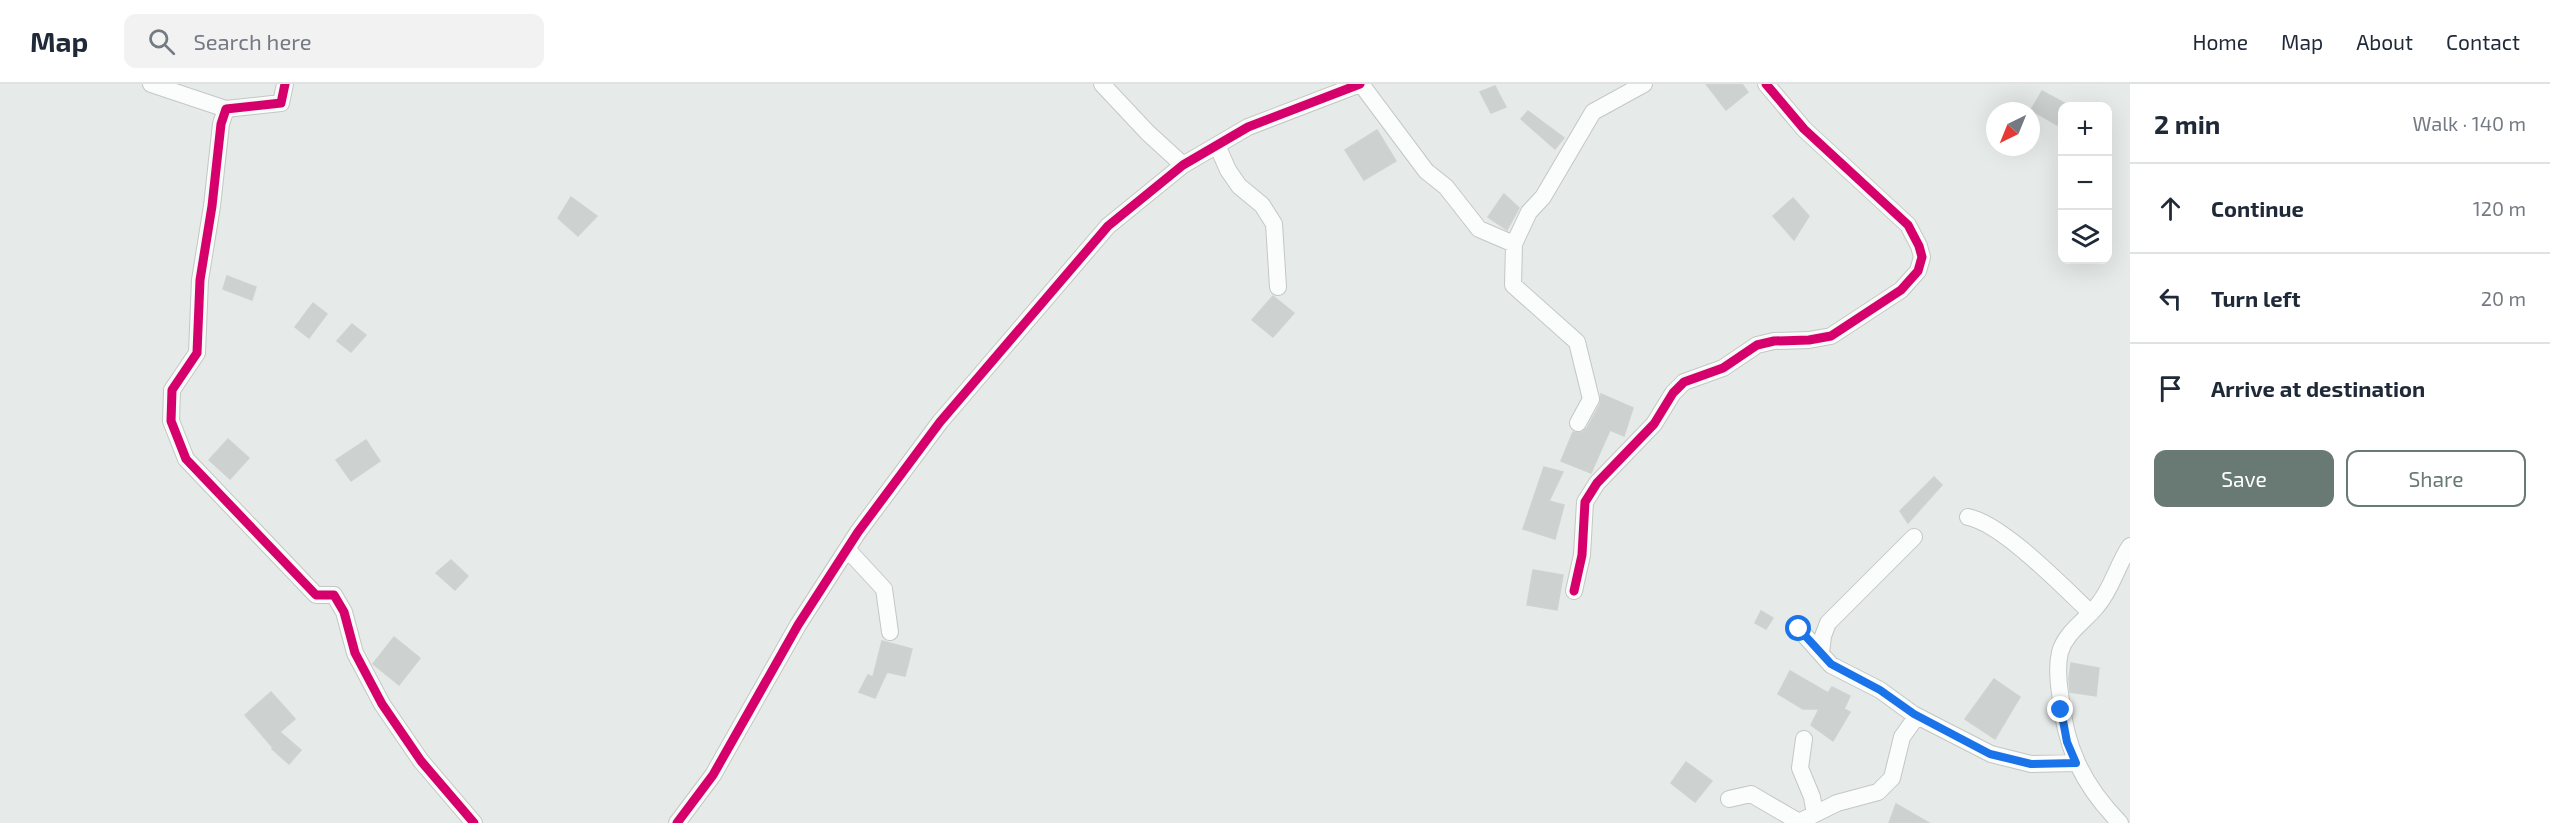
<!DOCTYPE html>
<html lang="en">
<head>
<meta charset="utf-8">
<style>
  body { margin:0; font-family:"Exo 2",sans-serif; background:#f2f2f3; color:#1f2937 }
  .controls { position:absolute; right:18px; top:18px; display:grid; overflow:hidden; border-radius:12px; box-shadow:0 6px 24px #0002 }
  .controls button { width:54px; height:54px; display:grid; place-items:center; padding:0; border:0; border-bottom:2px solid #e0e1e3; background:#fff; color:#1f2937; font:30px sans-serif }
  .compass { position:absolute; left:1986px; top:18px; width:54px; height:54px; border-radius:50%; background:#fff; box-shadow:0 6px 24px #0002; rotate:223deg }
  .stop { position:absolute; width:18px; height:18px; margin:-14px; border:4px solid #1a73e8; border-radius:50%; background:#fff }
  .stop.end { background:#1a73e8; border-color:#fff; box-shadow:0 2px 6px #0008 }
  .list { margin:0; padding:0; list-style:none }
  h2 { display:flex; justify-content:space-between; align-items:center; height:78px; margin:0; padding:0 24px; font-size:26px }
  h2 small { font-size:20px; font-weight:400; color:#747a83 }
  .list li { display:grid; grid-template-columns:39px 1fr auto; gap:18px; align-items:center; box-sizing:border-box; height:90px; padding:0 24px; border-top:2px solid #e0e1e3 }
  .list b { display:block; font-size:22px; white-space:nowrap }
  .list em { font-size:20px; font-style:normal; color:#747a83 }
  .actions { display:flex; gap:12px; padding:18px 24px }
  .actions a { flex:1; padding:14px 0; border:2px solid #687a73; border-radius:12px; text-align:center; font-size:21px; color:#687a73 }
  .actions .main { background:#687a73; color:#fff }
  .icon { flex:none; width:33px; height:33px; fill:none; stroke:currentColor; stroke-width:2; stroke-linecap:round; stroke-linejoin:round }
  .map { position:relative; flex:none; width:2130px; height:739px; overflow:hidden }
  header { display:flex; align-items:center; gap:36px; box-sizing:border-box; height:84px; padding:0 30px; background:#fff; border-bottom:2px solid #e0e1e3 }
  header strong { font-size:28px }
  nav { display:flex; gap:33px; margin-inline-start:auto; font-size:21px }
  .search { width:420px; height:54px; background:#f2f2f3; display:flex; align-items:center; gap:15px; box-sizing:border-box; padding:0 21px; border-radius:12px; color:#747a83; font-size:22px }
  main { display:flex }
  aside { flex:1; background:#fff }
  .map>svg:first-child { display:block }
  .building { fill:#cdd1cf; stroke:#ced3d1; stroke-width:1.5 }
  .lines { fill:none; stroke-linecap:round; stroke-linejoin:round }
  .street-casing { stroke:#c3c7c5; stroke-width:18 }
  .street { stroke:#fbfcfc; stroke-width:16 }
  .cycleway-casing { stroke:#f4f9f6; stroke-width:13 }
  .cycleway { stroke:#d6006c; stroke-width:9 }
  .route { stroke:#1a73e8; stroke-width:8 }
</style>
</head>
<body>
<header>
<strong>Map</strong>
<div class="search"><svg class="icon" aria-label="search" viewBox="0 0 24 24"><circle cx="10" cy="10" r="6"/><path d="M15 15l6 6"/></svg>Search here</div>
<nav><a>Home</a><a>Map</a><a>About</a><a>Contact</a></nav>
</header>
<main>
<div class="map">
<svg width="2130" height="739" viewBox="0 0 2130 739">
  <rect width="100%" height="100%" fill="#e6eae8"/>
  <path class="building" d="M1706 0H1742L1748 8 1726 26Z
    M1495 2 1506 23 1491 29 1480 8Z
    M2042 7 2068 21 2062 22V30L2057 41 2031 26Z
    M1528 27 1564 54 1555 65 1521 35Z
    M1377 46 1396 77 1364 96 1345 66Z
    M1504 110 1519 124 1507 146 1488 133Z
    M571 113 597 132 578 152 558 134Z
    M1793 114 1809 132 1794 156 1773 132Z
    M227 192 256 203 252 216 223 205Z
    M1273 212 1294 229 1273 253 1252 236Z
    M313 219 327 230 309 254 295 243Z
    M352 240 366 251 351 268 337 257Z
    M1601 310 1633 324 1624 352 1610 346 1591 389 1561 377 1573 348 1581 349 1587 344 1600 320Z
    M228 355 249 374 230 395 209 376Z
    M366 356 380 377 351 397 336 376Z
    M1544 383 1563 388 1549 417 1564 421 1555 455 1523 445Z
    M1934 393 1942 401 1908 439 1900 427Z
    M451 476 468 492 455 506 436 489Z
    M1533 486 1563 491 1557 526 1527 521Z
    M1761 527 1773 534 1766 545 1755 539Z
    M394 553 420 574 399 601 373 580Z
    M882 557 912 565 905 592 887 588 875 614 859 608 868 591 873 593Z
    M2071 579 2099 584 2096 612 2070 608 2069 594Z
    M1790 587 1828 609 1832 603 1850 612 1844 625 1850 628 1833 657 1811 641 1819 625H1803L1778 610Z
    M1994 595 2020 613 1995 655 1965 635Z
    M271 608 295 635 280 648 301 666 289 680 272 665 273 664 245 631Z
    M1686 678 1712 697 1695 718 1671 699Z
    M1896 720 1929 739H1889Z"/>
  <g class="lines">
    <defs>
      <path id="street" d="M151 0 226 25
        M285 0 281 19 226 25 221 40 212 122 200 196 197 269 172 306 171 337 186 375 316 511H334L344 528 355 569 382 620 421 677 474 739
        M1102 0 1148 49 1183 81
        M1361 0 1426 87 1446 103 1479 145 1514 160 1513 201 1577 258 1591 315 1578 339
        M1217 61 1228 86 1239 102 1262 121 1274 140 1278 203
        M1514 160 1529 128 1543 113 1593 28 1644 0
        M1968 433C2003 440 2063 503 2091 529
        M847 465 884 505 890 548
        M1574 507 1582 471 1585 418 1597 399 1654 340 1673 309 1684 298 1723 284 1757 261 1774 257 1809 256 1831 252 1901 206 1918 187 1922 173 1919 162 1908 141 1804 45 1766 0
        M1799 545 1831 581 1880 606 1913 630 1991 670 2031 680 2076 679
        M1821 569 1823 552 1828 539 1914 453
        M1804 655 1800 684 1812 713 1815 730
        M1729 715 1751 710 1799 738 1837 719 1878 708 1892 694 1902 653 1917 632
        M677 739 713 691 798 541 858 448 940 338 1108 142 1183 81 1248 43 1360 0
        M2120 739C2082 700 2065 663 2060 609 2058 596 2057 581 2060 568 2066 548 2085 537 2097 522 2112 505 2117 481 2130 462"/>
    </defs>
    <use href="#street" class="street-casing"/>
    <use href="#street" class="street"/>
    <defs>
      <path id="cycleway" d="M285 0 281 19 226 25 221 40 212 122 200 196 197 269 172 306 171 337 186 375 316 511H334L344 528 355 569 382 620 421 677 474 739
        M1574 507 1582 471 1585 418 1597 399 1654 340 1673 309 1684 298 1723 284 1757 261 1774 257 1809 256 1831 252 1901 206 1918 187 1922 173 1919 162 1908 141 1804 45 1766 0
        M677 739 713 691 798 541 858 448 940 338 1108 142 1183 81 1248 43 1360 0"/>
    </defs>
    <use href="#cycleway" class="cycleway-casing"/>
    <use href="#cycleway" class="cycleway"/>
  </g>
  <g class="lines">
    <path class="route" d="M1799 545 1831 580 1880 606 1914 630 1990 670 2031 680 2076 679 2067 658 2061 626"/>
  </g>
</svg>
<div class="controls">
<button>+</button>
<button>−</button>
<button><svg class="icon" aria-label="layers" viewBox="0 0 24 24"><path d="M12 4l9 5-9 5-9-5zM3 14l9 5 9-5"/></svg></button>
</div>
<svg class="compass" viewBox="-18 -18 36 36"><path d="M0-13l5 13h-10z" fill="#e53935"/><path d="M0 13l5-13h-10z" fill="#747a83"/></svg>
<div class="stop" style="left:1799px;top:545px"></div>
<div class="stop end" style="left:2061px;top:626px"></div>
</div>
<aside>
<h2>2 min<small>Walk · 140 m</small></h2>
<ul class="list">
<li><svg class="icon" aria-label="ahead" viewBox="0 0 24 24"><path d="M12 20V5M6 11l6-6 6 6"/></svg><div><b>Continue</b></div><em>120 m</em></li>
<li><svg class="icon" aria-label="left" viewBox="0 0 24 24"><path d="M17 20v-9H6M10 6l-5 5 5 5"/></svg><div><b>Turn left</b></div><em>20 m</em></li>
<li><svg class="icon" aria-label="arrive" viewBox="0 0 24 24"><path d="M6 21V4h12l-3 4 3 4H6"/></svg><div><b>Arrive at destination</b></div></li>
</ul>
<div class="actions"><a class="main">Save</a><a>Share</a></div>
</aside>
</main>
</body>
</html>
